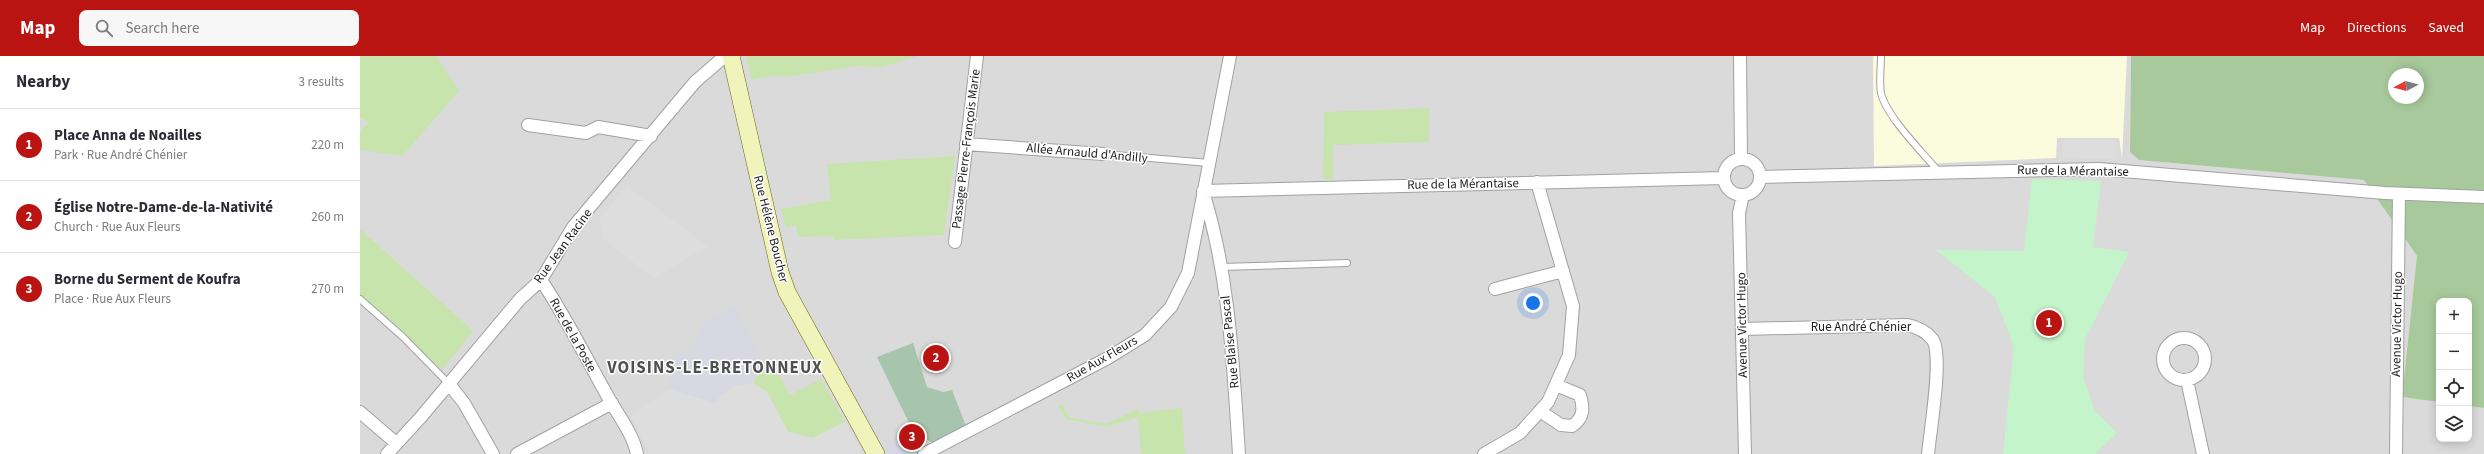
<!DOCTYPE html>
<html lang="en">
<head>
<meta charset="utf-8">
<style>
  body { margin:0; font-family:"Source Sans 3",sans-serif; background:#f7f7f7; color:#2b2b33 }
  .controls { position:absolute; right:12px; bottom:12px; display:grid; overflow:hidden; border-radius:8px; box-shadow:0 2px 10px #0003 }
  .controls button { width:36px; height:36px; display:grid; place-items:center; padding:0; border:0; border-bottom:1px solid #e1e1e2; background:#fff; color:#2b2b33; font:20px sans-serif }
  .compass { position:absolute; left:2028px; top:12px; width:36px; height:36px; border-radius:50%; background:#fff; box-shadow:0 2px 10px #0003; rotate:263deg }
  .you { position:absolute; left:1173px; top:247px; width:14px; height:14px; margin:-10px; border:3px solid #fff; border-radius:50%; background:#1a73e8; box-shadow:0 0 0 6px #1a73e833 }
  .badge { display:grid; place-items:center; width:26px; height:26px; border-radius:50%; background:#b91411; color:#fff; font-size:13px; font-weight:700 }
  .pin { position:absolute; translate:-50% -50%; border:2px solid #fff; box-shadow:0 1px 4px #0006 }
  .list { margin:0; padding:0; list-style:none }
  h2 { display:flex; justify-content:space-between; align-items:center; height:52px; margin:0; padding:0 16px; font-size:17px }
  h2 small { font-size:13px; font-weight:400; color:#7c7c81 }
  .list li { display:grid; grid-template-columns:26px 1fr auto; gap:12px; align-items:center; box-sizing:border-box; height:72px; padding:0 16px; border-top:1px solid #e1e1e2 }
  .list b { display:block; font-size:15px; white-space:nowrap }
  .list p { margin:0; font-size:13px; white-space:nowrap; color:#7c7c81 }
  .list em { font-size:13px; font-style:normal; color:#7c7c81 }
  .icon { flex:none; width:22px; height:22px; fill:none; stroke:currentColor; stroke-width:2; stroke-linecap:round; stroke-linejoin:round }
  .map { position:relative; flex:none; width:2124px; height:398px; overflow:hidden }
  header { display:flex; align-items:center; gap:24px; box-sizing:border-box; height:56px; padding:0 20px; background:#b91411; color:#fff }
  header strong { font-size:19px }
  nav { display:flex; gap:22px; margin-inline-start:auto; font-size:14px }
  .search { width:280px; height:36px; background:#f7f7f7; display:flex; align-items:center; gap:10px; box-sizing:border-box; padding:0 14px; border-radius:8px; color:#7c7c81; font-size:15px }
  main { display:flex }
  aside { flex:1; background:#fff }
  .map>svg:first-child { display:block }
  .residential { fill:#dbdada }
  .education { fill:#fbfcde }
  .grass { fill:#c7e4ad }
  .forest { fill:#a8c99c; fill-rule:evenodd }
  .cemetery { fill:#a7c4ac }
  .park { fill:#c4f4c9 }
  .parking { fill:#ddd }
  .plaza { fill:#d8d8e3 }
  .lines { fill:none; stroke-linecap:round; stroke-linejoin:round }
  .lane-casing { stroke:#a1a1a1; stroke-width:8 }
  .street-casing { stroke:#a1a1a1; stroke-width:14 }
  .secondary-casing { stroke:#5e6a0e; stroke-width:18 }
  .lane { stroke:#fff; stroke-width:6 }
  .street { stroke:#fff; stroke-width:12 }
  .secondary { stroke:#f0f4bb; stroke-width:17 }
  .labels { text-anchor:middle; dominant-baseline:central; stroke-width:3; stroke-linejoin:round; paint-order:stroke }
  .street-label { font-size:13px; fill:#1d1d1d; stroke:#fff }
  .district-label { font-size:17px; font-weight:bold; letter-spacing:1px; fill:#505050; stroke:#fff }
</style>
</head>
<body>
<header>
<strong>Map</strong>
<div class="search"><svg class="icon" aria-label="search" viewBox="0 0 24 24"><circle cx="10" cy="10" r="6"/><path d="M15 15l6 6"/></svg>Search here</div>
<nav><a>Map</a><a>Directions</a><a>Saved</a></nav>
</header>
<main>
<aside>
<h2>Nearby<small>3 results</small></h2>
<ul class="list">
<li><span class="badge">1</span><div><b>Place Anna de Noailles</b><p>Park · Rue André Chénier</p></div><em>220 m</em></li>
<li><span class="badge">2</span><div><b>Église Notre-Dame-de-la-Nativité</b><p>Church · Rue Aux Fleurs</p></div><em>260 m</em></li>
<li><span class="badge">3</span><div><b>Borne du Serment de Koufra</b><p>Place · Rue Aux Fleurs</p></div><em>270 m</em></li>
</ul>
</aside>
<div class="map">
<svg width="2124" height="398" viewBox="0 0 2124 398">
  <rect width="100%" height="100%" fill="#edeae4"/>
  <path class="residential" d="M0 0H1771L1770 95 1779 104 2004 124 2057 200 2042 341 2079 346V383H2109V350L2124 352V398H0Z"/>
  <path class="education" d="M1513 0H1767L1762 102 1759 82H1697L1696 102 1514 110Z"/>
  <path class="grass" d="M0 0H76L99 35 42 100 0 94V76L9 66 0 62Z
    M386 0H557L522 11 496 10 432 20H412L392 24Z
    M1069 52V86L973 89V123H963L964 56Z
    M595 100 584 179 474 184 473 180 438 181 436 169 426 172 421 153 471 144 467 108Z
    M0 173 113 275 82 314 0 240Z
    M410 302 430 339 461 323 485 366 453 382 428 376 407 336 393 327 404 306Z
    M702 348 709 361 747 368 778 353 780 357 822 352 825 398H781L778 361 747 371 706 363 698 350Z"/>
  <path class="forest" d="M1771 0H2124V352L2109 350V245H2079V346L2042 341 2057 200 2004 124 1779 104 1770 96ZM2034 18H2058V42H2034Z"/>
  <path class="cemetery" d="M553 287 567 331 583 336 592 334 606 370 578 386H571L553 375 517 301Z"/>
  <path class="park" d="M1672 123 1741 125 1733 191 1769 196 1725 283 1723 322 1735 355 1757 377 1735 398H1643L1654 291 1635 241 1576 194 1664 195Z"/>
  <path class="parking" d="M1703 83 1756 84V103L1703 102Z
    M267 130 283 142 348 190 294 222 243 183 239 164Z
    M393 327 407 336 428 376 453 382 485 366 502 398H288V394L270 359 309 333 355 346 360 339 378 329Z"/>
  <path class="plaza" d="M373 250 404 306 393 327 378 329 361 339 355 347 309 333 311 302 334 290 342 267Z
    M551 378 572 389 569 398H525L522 393Z"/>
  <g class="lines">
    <defs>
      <path id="lane" d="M1521 0C1521 11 1519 26 1521 37 1526 60 1563 97 1579 116
        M743 98 849 107
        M861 211 987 207
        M0 243 43 281 89 328"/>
      <path id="street" d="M1380 0 1381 103
        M168 69 226 77 238 71 291 80
        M606 88 743 98
        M1364 121a18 18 0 1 1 36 0a18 18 0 1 1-36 0Z
        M1400 121 1739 113 2025 137 2124 141
        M843 135 1364 122
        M843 136C870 221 873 310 879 398
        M1383 139 1379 157 1385 398
        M595 186 617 0
        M181 224C206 261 226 302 248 341 258 359 273 378 277 398
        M1135 233 1203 215
        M1382 273 1547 269C1558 271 1566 275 1573 284 1583 301 1570 376 1568 398
        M1803 303a21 21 0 1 1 42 0a21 21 0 1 1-42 0Z
        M1827 324 1843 398
        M89 328 104 347 133 398
        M1180 355 1201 369 1212 370C1224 362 1224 352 1220 339L1196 329
        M0 356 36 387
        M27 398 61 361 160 243 181 224 213 171 335 26 365 0
        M157 398 252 347
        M564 398 748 302 785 279 811 251 828 217 870 0
        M1124 398 1160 377 1188 346 1209 299 1213 250 1177 126
        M2036 398 2039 138"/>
      <path id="secondary" d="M371 0 420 216 427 236 516 398"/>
    </defs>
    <use href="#lane" class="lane-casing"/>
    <use href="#street" class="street-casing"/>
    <use href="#secondary" class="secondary-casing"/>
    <use href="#lane" class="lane"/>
    <use href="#street" class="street"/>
    <use href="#secondary" class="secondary"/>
  </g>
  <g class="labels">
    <g class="street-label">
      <text transform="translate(606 93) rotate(-83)">Passage Pierre-François Marie</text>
      <text transform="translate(727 97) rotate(5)">Allée Arnauld d'Andilly</text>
      <text transform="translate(1713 115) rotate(1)">Rue de la Mérantaise</text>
      <text transform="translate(1103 128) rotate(-1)">Rue de la Mérantaise</text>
      <text transform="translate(411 173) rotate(76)">Rue Hélène Boucher</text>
      <text transform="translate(203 190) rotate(-54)">Rue Jean Racine</text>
      <text transform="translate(2037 268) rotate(-89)">Avenue Victor Hugo</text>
      <text transform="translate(1382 269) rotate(-91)">Avenue Victor Hugo</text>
      <text x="1501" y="271">Rue André Chénier</text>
      <text transform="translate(213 279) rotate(61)">Rue de la Poste</text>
      <text transform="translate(870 286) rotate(-96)">Rue Blaise Pascal</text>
      <text transform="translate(742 303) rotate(-30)">Rue Aux Fleurs</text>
    </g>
    <g class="district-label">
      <text x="355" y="312">VOISINS-LE-BRETONNEUX</text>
    </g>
  </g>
</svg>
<div class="controls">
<button>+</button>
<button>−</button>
<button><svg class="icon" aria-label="locate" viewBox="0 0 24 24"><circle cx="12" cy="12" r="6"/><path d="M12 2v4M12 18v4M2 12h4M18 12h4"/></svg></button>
<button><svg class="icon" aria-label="layers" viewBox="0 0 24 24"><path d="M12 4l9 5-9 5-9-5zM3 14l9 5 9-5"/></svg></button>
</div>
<svg class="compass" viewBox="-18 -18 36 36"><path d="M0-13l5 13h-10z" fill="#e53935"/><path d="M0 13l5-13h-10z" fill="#7c7c81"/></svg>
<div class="you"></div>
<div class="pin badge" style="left:1689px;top:267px">1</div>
<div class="pin badge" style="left:576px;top:302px">2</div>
<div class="pin badge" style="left:552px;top:381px">3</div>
</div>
</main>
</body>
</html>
